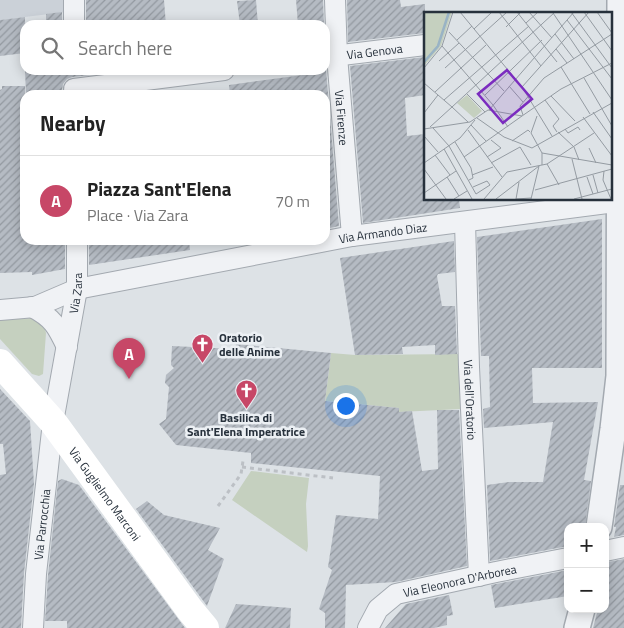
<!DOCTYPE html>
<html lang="en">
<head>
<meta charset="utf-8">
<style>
  body { margin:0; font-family:"Titillium Web",sans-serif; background:#f6f6f6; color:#222 }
  .controls { position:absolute; right:15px; bottom:15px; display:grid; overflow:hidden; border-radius:10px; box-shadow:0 2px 12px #0003 }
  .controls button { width:45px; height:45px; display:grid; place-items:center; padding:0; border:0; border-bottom:1px solid #e0e0e0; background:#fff; color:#222; font:25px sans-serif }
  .you { position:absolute; left:345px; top:405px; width:18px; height:18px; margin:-12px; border:4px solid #fff; border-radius:50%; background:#1a73e8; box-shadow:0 0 0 8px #1a73e833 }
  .badge { display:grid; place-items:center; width:32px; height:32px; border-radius:50%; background:#c74767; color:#fff; font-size:16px; font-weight:700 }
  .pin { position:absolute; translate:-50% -41px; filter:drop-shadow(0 1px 2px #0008) }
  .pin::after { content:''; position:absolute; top:26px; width:18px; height:15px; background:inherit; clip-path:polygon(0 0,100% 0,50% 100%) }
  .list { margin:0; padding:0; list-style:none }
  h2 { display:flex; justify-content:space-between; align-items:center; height:65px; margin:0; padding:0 20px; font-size:21px }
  h2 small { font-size:16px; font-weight:400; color:#767676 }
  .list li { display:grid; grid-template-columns:32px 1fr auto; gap:15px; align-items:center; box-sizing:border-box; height:90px; padding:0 20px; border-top:1px solid #e0e0e0 }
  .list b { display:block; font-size:19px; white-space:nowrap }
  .list p { margin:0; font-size:16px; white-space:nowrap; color:#767676 }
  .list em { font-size:16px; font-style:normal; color:#767676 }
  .icon { flex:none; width:28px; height:28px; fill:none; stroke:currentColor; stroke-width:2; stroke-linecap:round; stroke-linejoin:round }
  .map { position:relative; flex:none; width:624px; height:628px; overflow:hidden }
  .search { position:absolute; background:#fff; box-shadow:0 2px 12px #0003; left:20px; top:20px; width:310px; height:55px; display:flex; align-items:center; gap:12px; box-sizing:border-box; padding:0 18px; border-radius:15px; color:#767676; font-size:19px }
  .panel { position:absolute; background:#fff; box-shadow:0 2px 12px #0003; left:20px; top:90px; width:310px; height:155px; border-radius:15px }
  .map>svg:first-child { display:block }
  .built { fill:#cbd1d8 }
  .green { fill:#c5d0bf }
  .building { fill:url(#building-hatch) }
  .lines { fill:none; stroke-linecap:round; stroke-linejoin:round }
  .minor-casing { stroke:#a3a9b0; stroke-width:22 }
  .tertiary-casing { stroke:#a3a9b0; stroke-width:28 }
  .path { stroke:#bcc0c5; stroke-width:3; stroke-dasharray:4 4; stroke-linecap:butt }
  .minor { stroke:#f0f2f5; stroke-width:20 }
  .tertiary { stroke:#f0f2f5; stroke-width:25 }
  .secondary { stroke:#fff; stroke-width:28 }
  .labels { text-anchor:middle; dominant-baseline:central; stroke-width:5; stroke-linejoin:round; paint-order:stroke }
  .street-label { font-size:12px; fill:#27313c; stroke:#ecf0f4 }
  .poi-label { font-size:12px; font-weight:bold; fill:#27313c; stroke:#ecf0f4; text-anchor:start }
  .inset-river { fill:none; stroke:#99b3c5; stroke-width:2.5 }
  .inset-road { fill:none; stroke:#949ba2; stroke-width:1 }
  .view { fill:#7b2cbf; fill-opacity:0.15; stroke:#7b2cbf; stroke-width:2.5 }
  .inset-edge { fill:none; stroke:#27313c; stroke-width:2.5 }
</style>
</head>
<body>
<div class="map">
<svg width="624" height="628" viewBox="0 0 624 628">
  <defs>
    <pattern id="building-hatch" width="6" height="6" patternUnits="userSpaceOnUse" patternTransform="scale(1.25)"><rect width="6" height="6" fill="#b5bbc3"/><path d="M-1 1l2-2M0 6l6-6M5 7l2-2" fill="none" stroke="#9399a0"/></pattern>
  </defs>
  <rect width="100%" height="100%" fill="#dde2e6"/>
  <path class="built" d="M0 0H66V12L0 20Z"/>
  <path class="green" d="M34 318 44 326 46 333 43 374 39 376 32 374 0 339V319Z
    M331 353 355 355 460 354 461 409 399 412V408L325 401Z
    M251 471 309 478 306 504 308 546 307 552 232 500Z"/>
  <path class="building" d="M86 0H164L166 25H86Z
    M256 0 258 25H240L237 1Z
    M296 0H323L324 25H298Z
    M347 0H400L401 7 425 4V33L348 42Z
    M62 12V25H46V14Z
    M25 17V53L0 56V20Z
    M425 57V95L405 98 407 136 425 134V199H459L460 208 363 223 350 66Z
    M325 69H326L339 226 325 229V95H230L229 85 325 72Z
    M25 70H125V71L72 77 67 79 63 84 62 90 64 95H26Z
    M2 86H25V240H65V269L32 275V272L0 273V90L2 89Z
    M602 219V368H532L533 403 598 402 584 480 591 481 585 527H568V546L490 561 487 485 509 482H543L553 422 484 428 483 409 490 407 489 356H481L477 237Z
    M89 240H189L190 250 89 265Z
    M454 241 455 272 438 274 437 276 442 306H455L457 354 435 355V345L402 347 403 354 355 355 340 258Z
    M236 344 331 353 325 401 399 408V412L412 411 422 471 438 469 437 410H459L467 566 396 582 346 585 345 628H325V613L319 609 332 570 328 567 336 515 378 519 380 476 251 463V453L176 445 159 424 166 419 169 387 165 383 166 375 174 368 171 365 172 346 235 349Z
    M0 389 30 421 34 484 24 573 21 628H0V475L6 474 3 444H0Z
    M62 479 79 485 185 628H67V621H45L48 575 58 481Z
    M620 485H624V535L614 537 616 527H614Z
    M147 501 164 515 220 528 208 550 224 559 207 606 136 509Z
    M624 559V628H593L598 609H605V575L608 562Z
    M568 570V596L495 608 491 585Z
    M449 595 453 615 447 616V625L434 628H385L406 604Z
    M236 604 291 608 290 628H225Z"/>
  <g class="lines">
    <defs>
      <g id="minor">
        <path d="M74 0V25"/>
        <path id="s1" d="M335 0 337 56 352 236"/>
        <path id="s2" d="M325 57 425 45"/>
        <path d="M74 89 224 70"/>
        <path id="s3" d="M465 222 469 367 479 576"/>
        <path d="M32 307C53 318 57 326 67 347"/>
        <path id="s4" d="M0 310 35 307 77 289 352 236 624 201"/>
        <path d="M605 551 624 547"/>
        <path id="s5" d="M33 628 36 574 53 422 77 289V240"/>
        <path id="s6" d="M368 628 378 609 396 594 496 572 568 558"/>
      </g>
      <path id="tertiary" d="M599 527 613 429 619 376 620 0
        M577 628 582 609"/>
    </defs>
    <use href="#minor" class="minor-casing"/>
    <use href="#tertiary" class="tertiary-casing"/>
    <path class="path" d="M242 467 333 478
      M218 506 241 474 243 461"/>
    <use href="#minor" class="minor"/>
    <use href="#tertiary" class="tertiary"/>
    <path class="secondary" id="s7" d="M0 363 53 422 190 610 205 628"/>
  </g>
  <defs>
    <symbol id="church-pin" viewBox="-11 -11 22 30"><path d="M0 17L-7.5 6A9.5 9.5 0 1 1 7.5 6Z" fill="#c74767" stroke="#ecf0f4"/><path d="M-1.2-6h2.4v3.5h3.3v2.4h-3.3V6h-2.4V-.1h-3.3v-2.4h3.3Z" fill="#fff"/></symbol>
  </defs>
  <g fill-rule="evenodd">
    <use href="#church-pin" x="190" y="332" width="25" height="34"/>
    <use href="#church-pin" x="234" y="378" width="25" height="34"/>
  </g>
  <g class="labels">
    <g class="street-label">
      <text stroke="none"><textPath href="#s2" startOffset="50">Via Genova</textPath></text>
      <text stroke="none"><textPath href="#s1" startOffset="118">Via Firenze</textPath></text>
      <text stroke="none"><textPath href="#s4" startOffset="392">Via Armando Diaz</textPath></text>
      <text stroke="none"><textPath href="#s5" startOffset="338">Via Zara</textPath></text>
      <text stroke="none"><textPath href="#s3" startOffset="178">Via dell'Oratorio</textPath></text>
      <text stroke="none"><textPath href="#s7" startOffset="168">Via Guglielmo Marconi</textPath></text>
      <text stroke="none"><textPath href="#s5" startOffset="104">Via Parrocchia</textPath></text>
      <text stroke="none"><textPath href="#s6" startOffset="110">Via Eleonora D'Arborea</textPath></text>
    </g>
    <g class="poi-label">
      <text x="219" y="337">Oratorio<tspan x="219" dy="14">delle Anime</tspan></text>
      <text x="246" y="417" text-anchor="middle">Basilica di<tspan x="246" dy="14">Sant'Elena Imperatrice</tspan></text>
    </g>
  </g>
  <g transform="translate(424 12)">
    <rect width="188" height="188" fill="#dde2e6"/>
    <path d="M0 0H28L17 34 0 54ZM43 83 58 99 50 106 33 91Z" fill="#c5d0bf"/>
    <path class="inset-river" d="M0 50 14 34 25 0"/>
    <path class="inset-road" d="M36 0 98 75 128 124M75 0 117 54M93 0 133 50M105 0 128 26M147 0 188 56M160 0 188 39M173 0 188 21M129 1 188 88M143 8 188 67M102 11 114 0M82 15 97 0M50 17 68 0M25 20 80 79M131 22 150 47M33 28 48 14M18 34 69 93 84 115M132 37 143 51M15 49 35 31M137 55 166 102M0 56 18 34 29 0M21 56 83 0M160 66 188 114M0 71 28 95 131 0M85 74 99 90M98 75 165 0M11 80 62 33M43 82 61 100M61 83 118 28M127 84 151 109M20 88 105 14M121 88 135 107 129 114 133 120M65 98 150 0M169 100 188 127M0 101 14 83M99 103 96 94 120 66 188 22M113 104 107 121 118 141V153M159 105 188 144M53 106 80 125 108 136 188 91M47 113 62 129M6 115 28 95 44 110M9 116 25 134M0 117 46 110 64 98 98 104 137 77 188 51M141 117 144 121 154 115 156 118M44 118 78 165M134 120 150 135 155 148M0 124 14 140M88 129 104 118 106 120M31 130 47 156 49 166 45 168M25 134 52 182 66 173M96 135 107 153M165 136 172 151M20 137 48 187M118 141 188 153M11 143 26 163M40 145 98 104M63 145 77 136 67 128M148 147 158 187M0 151 36 126 51 108M67 151 96 135M123 152 135 173M0 157 22 187M180 159 179 168 187 187M48 163 69 155M169 163 174 181M23 165 35 184M163 165 169 182M49 175 63 169 66 173M111 178 188 157M0 181 32 159M30 187 43 179M60 187 83 160 123 152 170 121M72 187 115 154M92 187 95 170M92 187 107 186M107 187 115 154M150 187 188 177"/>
    <path class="view" d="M83 58 108 87 79 111 54 82Z"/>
    <rect width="188" height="188" class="inset-edge"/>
  </g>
</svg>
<div class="controls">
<button>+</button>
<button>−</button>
</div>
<div class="you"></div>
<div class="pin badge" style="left:129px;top:379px">A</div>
<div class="search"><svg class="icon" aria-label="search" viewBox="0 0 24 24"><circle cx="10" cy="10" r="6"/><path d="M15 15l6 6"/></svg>Search here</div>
<section class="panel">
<h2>Nearby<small></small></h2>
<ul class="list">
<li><span class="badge">A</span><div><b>Piazza Sant'Elena</b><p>Place · Via Zara</p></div><em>70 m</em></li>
</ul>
</section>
</div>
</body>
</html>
